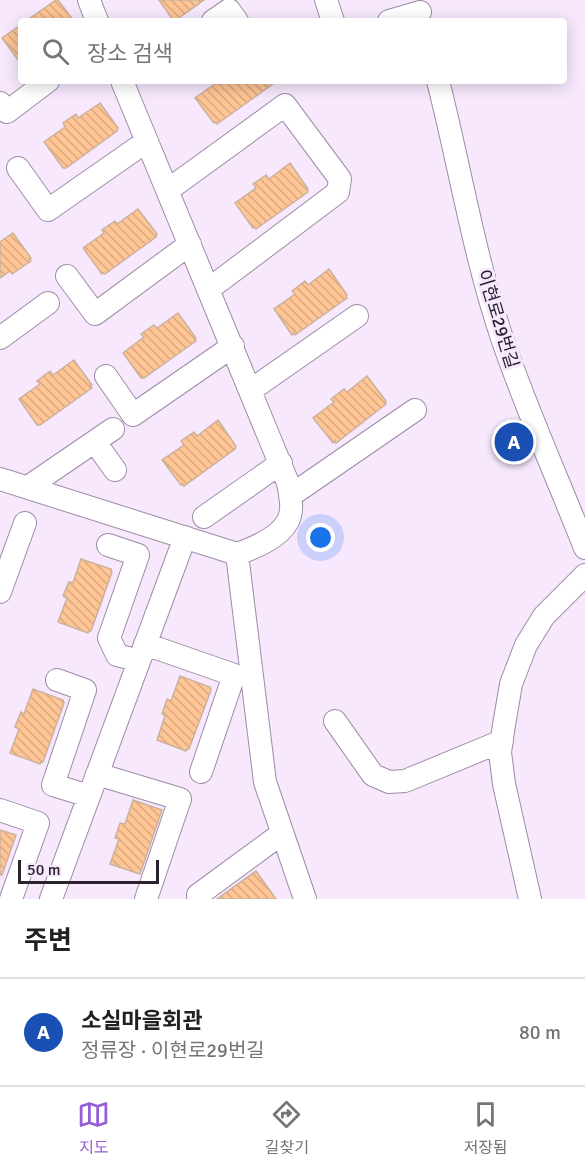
<!DOCTYPE html>
<html lang="ko">
<head>
<meta charset="utf-8">
<style>
  body { margin:0; font-family:Signika,"Noto Sans KR",sans-serif; background:#f2f2f2; color:#202124 }
  .scale { position:absolute; left:18px; bottom:15px; width:141px; box-sizing:border-box; padding-left:6px; border:3px solid #2a232d; border-top:0; font-size:16px; line-height:21px; white-space:nowrap; color:#2a232d; -webkit-text-stroke:4px #f7e8fe; paint-order:stroke }
  .you { position:absolute; left:321px; top:538px; width:21px; height:21px; margin:-15px; border:4px solid #fff; border-radius:50%; background:#1a73e8; box-shadow:0 0 0 9px #1a73e833 }
  .badge { display:grid; place-items:center; width:39px; height:39px; border-radius:50%; background:#955ed6; color:#fff; font-size:20px; font-weight:700 }
  .pin { position:absolute; translate:-50% -50%; border:3px solid #fff; box-shadow:0 2px 6px #0006 }
  .list { margin:0; padding:0; list-style:none }
  h2 { display:flex; justify-content:space-between; align-items:center; height:78px; margin:0; padding:0 24px; font-size:26px }
  h2 small { font-size:20px; font-weight:400; color:#757577 }
  .list li { display:grid; grid-template-columns:39px 1fr auto; gap:18px; align-items:center; box-sizing:border-box; height:108px; padding:0 24px; border-top:2px solid #e0e0e0 }
  .list b { display:block; font-size:22px; white-space:nowrap }
  .list p { margin:0; font-size:20px; white-space:nowrap; color:#757577 }
  .list em { font-size:20px; font-style:normal; color:#757577 }
  .icon { flex:none; width:33px; height:33px; fill:none; stroke:currentColor; stroke-width:2; stroke-linecap:round; stroke-linejoin:round }
  .map { position:relative; flex:none; width:585px; height:899px; overflow:hidden }
  .search { position:absolute; background:#fff; box-shadow:0 3px 15px #0003; left:18px; right:18px; top:18px; height:66px; display:flex; align-items:center; gap:15px; box-sizing:border-box; padding:0 21px; border-radius:6px; color:#757577; font-size:22px }
  .sheet { height:186px; background:#fff }
  nav { display:flex; justify-content:space-around; align-items:center; box-sizing:border-box; height:84px; border-top:2px solid #e0e0e0; background:#fff; font-size:16px; color:#757577 }
  nav a { display:grid; justify-items:center; gap:3px }
  nav .on { color:#955ed6 }
  .map>svg:first-child { display:block }
  .building { fill:url(#building-back-hatch); stroke:#cbb29d; stroke-width:1.5 }
  .lines { fill:none; stroke-linecap:round; stroke-linejoin:round }
  .minor-casing { stroke:#9d8ca5; stroke-width:24 }
  .minor { stroke:#fff; stroke-width:22 }
  .labels { text-anchor:middle; dominant-baseline:central; stroke-width:6; stroke-linejoin:round; paint-order:stroke }
  .street-label { font-size:18px; fill:#2a232d; stroke:#f7e8fe }
</style>
</head>
<body>
<div class="map">
<svg width="585" height="899" viewBox="0 0 585 899">
  <defs>
    <pattern id="building-back-hatch" width="6" height="6" patternUnits="userSpaceOnUse" patternTransform="scale(1.5)"><rect width="6" height="6" fill="#ffc594"/><path d="M-1 5l2 2M0 0l6 6M5-1l2 2" fill="none" stroke="#dba980"/></pattern>
  </defs>
  <rect width="100%" height="100%" fill="#f7e8fe"/>
  <path class="building" d="M56 0H58L74 21H26Z
    M159 0H204L176 20H173Z
    M21 25V64L2 38Z
    M219 81H277L217 124 216 122 214 123 195 98Z
    M100 103 118 128 117 131 66 168H63L44 142 65 127 63 123 76 114 78 118Z
    M290 163 308 189 307 190 308 192 256 229 255 227 253 228 235 203 256 188 253 184 266 175 269 179Z
    M138 209 157 234 156 237 105 274 103 273 102 274 83 248 104 233 102 230 115 221 117 224Z
    M13 233 31 258 29 259 31 261 12 274 10 271 0 278V242Z
    M329 269 347 295 346 296 347 298 295 335 294 333 292 335 274 309 295 294 292 291 305 281 308 285Z
    M178 313 196 338 195 340 196 341 144 378H141L123 353 144 337 141 334 154 325 157 328Z
    M74 360 92 385 90 386 92 388 40 425H37L19 399 40 384 37 381 50 371 53 375Z
    M367 376 386 401 385 403 386 404 336 443 335 441 333 443 313 418 334 402 331 399 344 389 347 392Z
    M218 420 236 446 235 449 184 486 183 484 181 485 162 460 184 445 181 441 194 432 197 436Z
    M81 559 111 569 112 572 91 631H89L88 633 58 622 67 598 63 596 69 582 73 583Z
    M180 676 210 687 211 690 189 749H187L186 751 157 740 165 716 162 714 167 699 171 701Z
    M33 689 63 700 64 703 43 762 41 761 40 764 10 753 19 729 15 727 21 712 24 714Z
    M133 800 162 810 140 874 110 864 119 839 115 838 120 823 125 824Z
    M0 830 16 835 2 875H0Z
    M256 871 276 899H217Z"/>
  <g class="lines">
    <defs>
      <path id="minor" d="M89 0 97 21
        M326 0 333 21
        M213 21 229 10 237 21
        M389 21 420 12
        M122 81 288 483C290 495 294 509 288 521 279 538 254 548 237 554L265 782 305 899
        M438 81C460 167 474 256 503 341 527 411 558 479 585 548
        M0 103 7 112 48 81
        M18 168 48 210 147 141
        M168 190 285 105 340 179 338 192 209 289
        M67 276 95 314 190 244
        M0 338 48 303
        M106 376 133 415 233 346
        M251 390 357 316
        M95 442 115 470
        M0 479 237 554
        M28 487 113 429
        M290 496 415 410
        M204 517 281 463
        M108 545 138 555 109 638 117 655 139 661
        M0 592 25 523
        M145 644 234 675 201 772
        M57 680 85 690 53 785 89 796
        M335 721 373 775 389 782 405 781 502 741
        M97 774 180 799 146 899
        M0 810 38 823 11 899
        M198 895 281 834
        M51 899 185 537
        M530 899 504 784 500 752 504 725 511 684 526 645 544 616 585 575"/>
    </defs>
    <use href="#minor" class="minor-casing"/>
    <use href="#minor" class="minor"/>
  </g>
  <g class="labels">
    <g class="street-label">
      <text transform="translate(498 319) rotate(73)">이현로29번길</text>
    </g>
  </g>
</svg>
<div class="scale">50 m</div>
<div class="you"></div>
<div class="pin badge" style="left:514px;top:442px;background:#1a4fb4">A</div>
<div class="search"><svg class="icon" aria-label="search" viewBox="0 0 24 24"><circle cx="10" cy="10" r="6"/><path d="M15 15l6 6"/></svg>장소 검색</div>
</div>
<section class="sheet">
<h2>주변<small></small></h2>
<ul class="list">
<li><span class="badge" style="background:#1a4fb4">A</span><div><b>소실마을회관</b><p>정류장 · 이현로29번길</p></div><em>80 m</em></li>
</ul>
</section>
<nav>
<a class="on"><svg class="icon" aria-label="map" viewBox="0 0 24 24"><path d="M3 6l6-2 6 2 6-2v14l-6 2-6-2-6 2zM9 4v14M15 6v14"/></svg>지도</a>
<a><svg class="icon" aria-label="directions" viewBox="0 0 24 24"><path d="M12 3l9 9-9 9-9-9zM9 14v-3h6M13 9l2 2-2 2"/></svg>길찾기</a>
<a><svg class="icon" aria-label="saved" viewBox="0 0 24 24"><path d="M7 4h10v16l-5-4-5 4z"/></svg>저장됨</a>
</nav>
</body>
</html>
